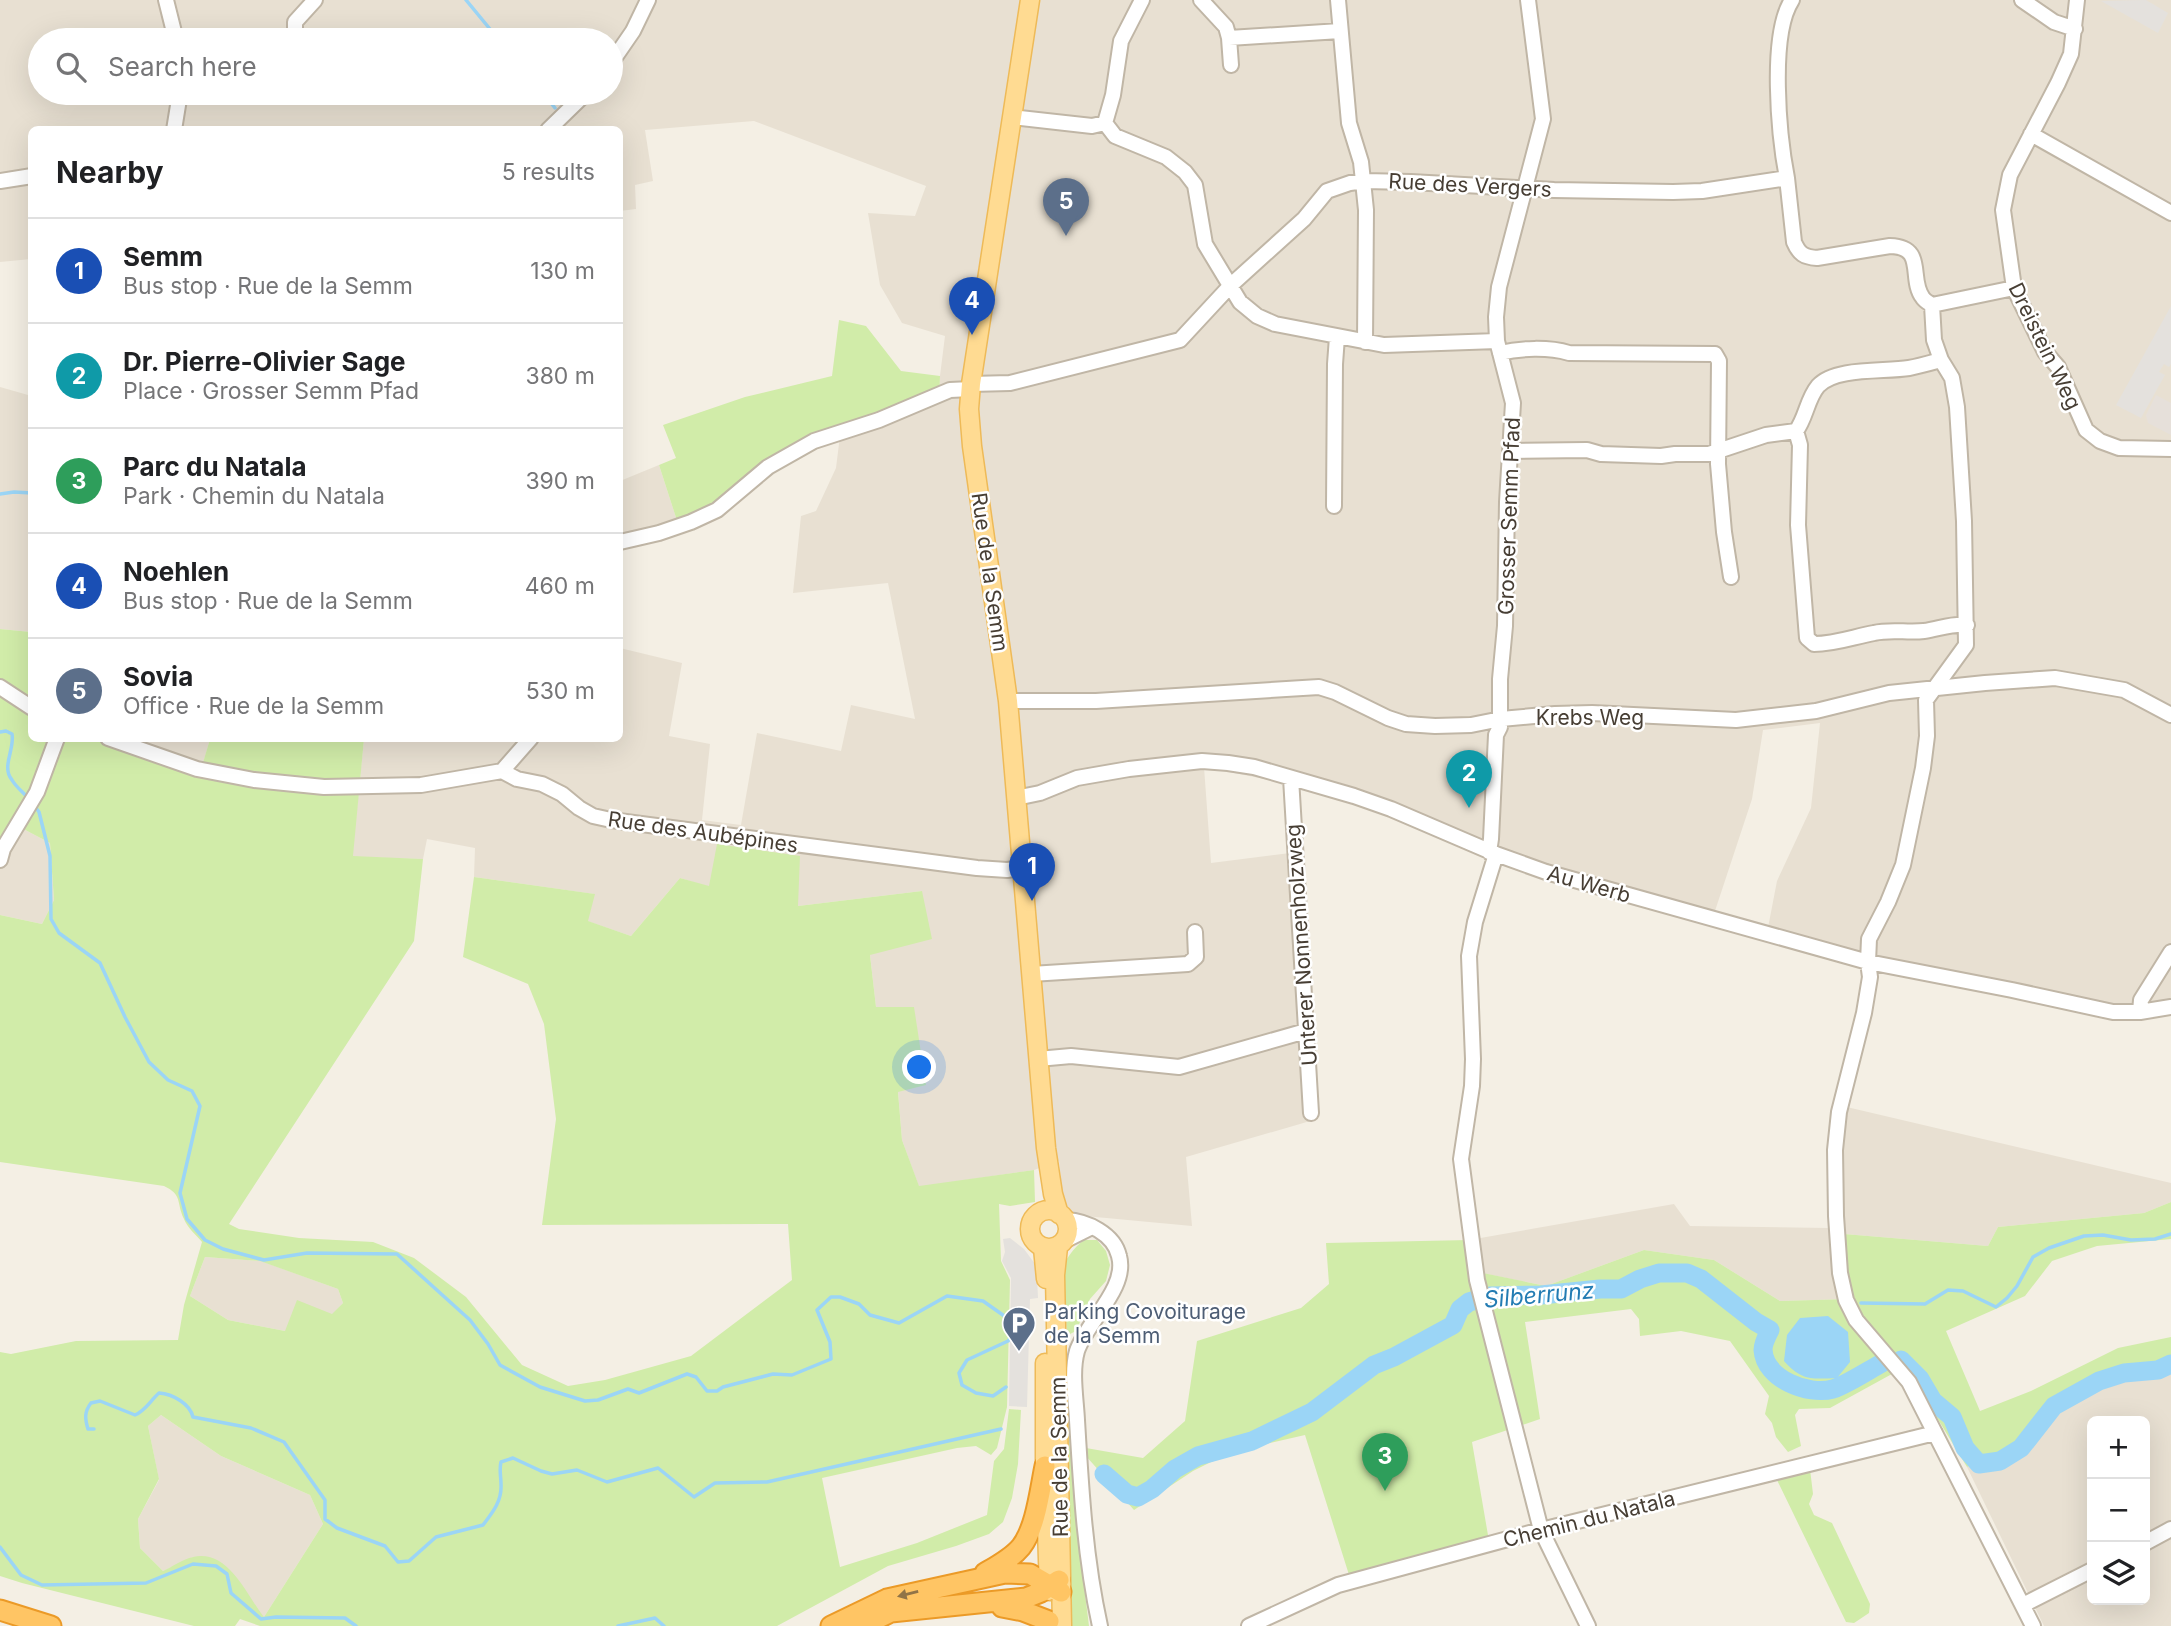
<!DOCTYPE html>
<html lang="en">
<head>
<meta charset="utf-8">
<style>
  body { margin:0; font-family:Inter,sans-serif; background:#f6f6f6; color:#202124 }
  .controls { position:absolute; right:21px; bottom:21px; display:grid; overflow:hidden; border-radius:10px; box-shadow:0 7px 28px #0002 }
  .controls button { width:63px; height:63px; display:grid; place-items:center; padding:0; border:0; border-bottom:2px solid #e0e0e0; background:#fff; color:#202124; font:35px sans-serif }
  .you { position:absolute; left:920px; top:1068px; width:24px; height:24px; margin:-18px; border:5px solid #fff; border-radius:50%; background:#1a73e8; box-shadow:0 0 0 10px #1a73e833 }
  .badge { display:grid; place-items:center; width:46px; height:46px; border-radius:50%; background:#ff2a10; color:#fff; font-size:23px; font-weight:700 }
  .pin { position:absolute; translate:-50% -58px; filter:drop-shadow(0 2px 4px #0008) }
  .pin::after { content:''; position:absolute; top:37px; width:24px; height:21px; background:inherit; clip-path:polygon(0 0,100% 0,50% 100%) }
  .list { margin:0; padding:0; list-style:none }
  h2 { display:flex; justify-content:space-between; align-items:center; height:91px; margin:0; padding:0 28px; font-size:30px }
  h2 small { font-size:23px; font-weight:400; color:#757577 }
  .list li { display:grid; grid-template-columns:46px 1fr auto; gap:21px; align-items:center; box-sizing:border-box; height:105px; padding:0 28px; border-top:2px solid #e0e0e0 }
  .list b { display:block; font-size:26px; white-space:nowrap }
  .list p { margin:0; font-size:23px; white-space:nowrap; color:#757577 }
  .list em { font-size:23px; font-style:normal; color:#757577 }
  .icon { flex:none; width:38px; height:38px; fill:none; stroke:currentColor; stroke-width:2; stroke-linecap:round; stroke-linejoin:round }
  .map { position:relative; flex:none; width:2171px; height:1626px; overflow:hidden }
  .search { position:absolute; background:#fff; box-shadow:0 7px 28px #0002; left:28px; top:28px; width:595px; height:77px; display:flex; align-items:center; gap:18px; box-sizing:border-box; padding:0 24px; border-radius:38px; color:#757577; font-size:26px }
  .panel { position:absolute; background:#fff; box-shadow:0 7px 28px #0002; left:28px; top:126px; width:595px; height:616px; border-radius:10px }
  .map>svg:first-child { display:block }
  .residential { fill:#e8e0d2; fill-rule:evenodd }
  .industrial { fill:#e6e0da }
  .green { fill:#d1eca9; fill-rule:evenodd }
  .parking { fill:#e4e1dd }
  .water { fill:#9bd5f6 }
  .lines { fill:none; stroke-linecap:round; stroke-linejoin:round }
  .stream { stroke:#9bd5f6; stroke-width:3.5 }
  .river { stroke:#9bd5f6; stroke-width:19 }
  .minor-casing { stroke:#c0b6a6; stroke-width:18 }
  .major-casing { stroke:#eeba58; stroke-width:21 }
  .highway-casing { stroke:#eb9a27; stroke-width:23 }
  .minor { stroke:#fff; stroke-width:14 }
  .major { stroke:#ffdb92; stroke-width:18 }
  .highway { stroke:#ffc564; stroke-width:19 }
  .oneway { fill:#917447 }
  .labels { text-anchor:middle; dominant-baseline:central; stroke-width:5; stroke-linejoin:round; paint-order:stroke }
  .street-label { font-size:21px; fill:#473e34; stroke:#fff }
  .service-label { font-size:21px; fill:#4e5e75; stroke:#fff; text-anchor:start }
  .water-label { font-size:23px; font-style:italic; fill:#237cb3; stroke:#fff }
</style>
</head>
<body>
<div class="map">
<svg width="2171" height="1626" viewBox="0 0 2171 1626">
  <rect width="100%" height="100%" fill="#f4efe4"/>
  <path class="residential" d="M0 0H2171V1013L2124 1021 1874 966 1766 938 1777 881 1811 808 1820 723 1763 730 1752 799 1711 923 1512 869 1395 816 1295 785 1204 767 1211 863 1298 852 1317 1119 1186 1157 1192 1226 1074 1215 1063 1200 1059 1161 1034 1170 919 1187 902 1140 898 1091 926 1084 913 1007H876L870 955 922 891 798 906 709 887 680 878 631 936 587 921 594 894 474 877 475 848 427 839 423 859 352 857 364 739 620 738V648L682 663 669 736 710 744 702 820 741 825 757 733 841 751 851 705 915 719 888 583 793 593 801 516 816 511 836 468 840 436 939 401 940 376 945 336 902 323 880 285 868 213 915 216 926 186 754 121 645 130 653 181 635 185 636 209 620 211V130H32L31 259 0 262ZM40 40H611V93H40Z
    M31 351V632L0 629V387L28 395Z
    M659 465 680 530 620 546V481Z
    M121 739H210L202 767Z
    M12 823 50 843 54 900 42 924 0 915V850Z
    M1834 1104 2171 1183V1202L2144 1213 1998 1227 1988 1246 1844 1234 1850 1299 1780 1301 1714 1260 1644 1250 1546 1286 1482 1273 1469 1240 1674 1204 1690 1226 1828 1228Z
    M205 1257 261 1261 338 1289 343 1303 333 1314 285 1331 228 1320 190 1296Z
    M2171 1365V1626H2044L1967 1467 2032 1436 2067 1390 2157 1371ZM2092 1421H2145V1600H2092Z
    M161 1415 221 1456 310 1495 323 1524 264 1617 193 1557 163 1571 140 1548 138 1519 159 1480 148 1426Z"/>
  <path class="industrial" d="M2156 395 2171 403V435L2148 423 2146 415Z"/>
  <path class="green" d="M839 320 866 326 901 371 940 376 939 402 840 436 774 473 703 521 680 530 659 465 676 458 663 425 745 397 832 376Z
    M0 629 31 632 32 738 121 739 202 766 210 739H364L353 856 423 859 414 941 229 1224 239 1229 299 1238 373 1242 414 1258 466 1297 522 1365 568 1386 605 1380 691 1356 792 1280 788 1224 542 1225 556 1119 544 1024 528 984 463 957 474 877 595 894 588 921 631 936 680 878 709 886 717 844 800 856 798 906 922 891 932 939 870 955 876 1007H914L926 1085 898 1092 902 1140 919 1186 1034 1170 1035 1202 1010 1206 999 1204 1001 1261 1010 1280 1007 1407 997 1448 991 1455 976 1446 957 1448 822 1478 840 1567 917 1543 987 1515 994 1461 1004 1449 1009 1409 1021 1410 1018 1464 1012 1498 1003 1522 989 1534 956 1546 888 1566 777 1626H260L240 1619 235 1626H194L22 1583 0 1576V1352L11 1354 76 1341 178 1340 184 1305 202 1242C196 1235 187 1227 184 1219 176 1202 183 1195 164 1186L0 1162V915L42 924 54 900 50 843 12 823 0 850ZM205 1257 260 1261 338 1289 343 1303 332 1314 297 1300 285 1331 228 1320 190 1296ZM161 1415 221 1456 310 1495 323 1524 264 1617C246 1595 229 1549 193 1557 183 1559 172 1567 163 1571L140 1548 138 1519 159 1479 148 1426Z
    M2171 1202V1239L2097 1246 2052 1261 2025 1296 1946 1331 1980 1411 2031 1391 2118 1348 2171 1337V1365L2157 1371 2067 1390 2032 1436 1967 1467 1928 1403 1901 1369 1830 1408 1799 1409 1795 1415 1801 1446 1788 1452 1776 1437 1772 1423 1765 1414 1769 1396 1730 1341 1681 1331 1640 1336 1639 1319 1631 1309 1525 1322 1540 1419 1472 1442 1489 1541 1350 1578 1305 1435 1231 1452 1193 1471 1134 1510 1085 1455 1086 1448 1143 1458 1185 1421 1197 1341 1301 1308 1329 1284 1326 1243 1469 1240 1483 1273 1546 1286 1644 1250 1714 1260 1780 1301 1849 1299 1844 1234 1988 1246 1998 1227 2144 1213Z
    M1084 1240H1097L1106 1251 1110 1265 1106 1281 1090 1299 1076 1331 1068 1335C1065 1323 1067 1313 1065 1301 1064 1294 1061 1286 1061 1278 1062 1263 1072 1249 1084 1240Z
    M1066 1425H1069L1076 1521 1089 1626H1071Z
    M1810 1469 1813 1494 1809 1504 1814 1515 1832 1523 1870 1604 1869 1613 1854 1623 1846 1622 1776 1478Z"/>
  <path class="parking" d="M2146 0 2168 13 2158 33 2101 1Z
    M2171 306V364L2169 367 2164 364 2159 372 2165 375 2141 418 2116 405Z
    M1010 1238 1024 1249 1035 1264 1037 1277 1038 1298 1030 1299 1027 1407 1009 1406 1011 1278 1002 1261 1005 1252 1003 1239Z"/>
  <path class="water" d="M1828 1316 1848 1332 1850 1362 1837 1378C1811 1379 1802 1381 1784 1361L1787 1335 1800 1318Z"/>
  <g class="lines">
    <path class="stream" d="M466 0 499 40
      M543 93 555 108
      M0 494 14 492 32 493
      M0 732 6 731 12 734C15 749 1 767 12 780 16 787 23 792 28 798
      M33 804 39 812 50 856 51 919 59 933 100 963 125 1017 149 1062 168 1080 192 1091 200 1106 180 1193 187 1219 205 1240 223 1249 264 1260 307 1253 397 1254 470 1320 488 1344 500 1365 540 1387 585 1401 598 1400 628 1389 639 1393 687 1374 696 1377 707 1391H717L723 1387 773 1374 792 1375 831 1359 830 1342 817 1310 831 1297H840L859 1304 870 1315 899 1323 947 1296 983 1301 1010 1320 1015 1333 1008 1341 967 1360 959 1373 962 1385 976 1393 993 1396 1006 1387
      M1861 1303 1925 1304 1948 1290 1963 1291 1996 1307 2007 1298 2017 1286 2033 1257 2049 1248 2084 1236 2103 1235 2131 1240 2155 1239 2171 1234
      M94 1429H88C85 1419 84 1412 91 1403L100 1401 135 1415C146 1410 150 1401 159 1393 173 1394 190 1404 193 1417L251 1428 284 1442 325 1500V1519L337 1528 385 1546 398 1562 409 1561 436 1537 483 1525C493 1512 502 1501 501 1484 501 1476 499 1470 501 1462L513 1458 541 1471 552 1474 577 1470 607 1482 658 1468 694 1497 715 1483 767 1482 1001 1429
      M0 1547 21 1575 42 1585 146 1583 193 1564 216 1566 227 1574 231 1593 261 1619 276 1617 345 1618 356 1626
      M618 1626 655 1618 664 1626"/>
    <path class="river" d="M1901 1360 1920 1379 1933 1401 1952 1417 1965 1448 1979 1464 2000 1461 2021 1448 2054 1406 2099 1381 2124 1373 2158 1370 2171 1364
      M1104 1474 1127 1494 1138 1497 1152 1489 1175 1469 1198 1456 1252 1441 1312 1412 1374 1365 1394 1357 1453 1325 1460 1309 1469 1302 1490 1296 1541 1295 1600 1289H1621L1640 1279 1659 1273H1687L1701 1279 1756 1322 1770 1330C1767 1336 1763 1343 1763 1350 1765 1379 1808 1396 1833 1389 1846 1385 1869 1370 1882 1363"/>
    <defs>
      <path id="minor" d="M166 0 176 40
        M1201 0 1226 27 1229 38 1340 31
        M1338 0 1349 123 1361 162 1366 210 1365 342
        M2022 0 2054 22 2075 29
        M2077 0 2071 54 2058 83 2010 175 2003 210 2014 288 2045 352 2058 367 2086 430 2100 441 2119 448 2171 449
        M295 30V22L315 0
        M1229 38 1231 65
        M611 63 633 31 648 0
        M1012 117 1092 126 1105 123 1115 136 1166 157 1185 172 1195 185 1205 244 1240 302 1257 316 1275 324 1384 345 1497 341 1513 403 1507 502 1505 626 1500 679V727L1496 735 1491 839 1489 852
        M1105 123 1113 95 1121 41 1142 0
        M174 130 180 93
        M548 130 586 93
        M2031 134 2171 213
        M1787 178C1779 137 1769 35 1792 0
        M0 181 32 176
        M2014 288 1932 305 1934 340 1941 360 1952 378 1957 407 1964 521 1966 645 1926 700 1927 736 1923 768 1903 865 1888 902 1869 939 1868 962 1870 977 1864 1013 1839 1112 1835 1150 1836 1216 1840 1273 1846 1300 1856 1320 1909 1382 2033 1626
        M1497 341 1496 317 1499 287 1543 119 1528 0
        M1500 353C1520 348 1549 347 1569 353L1715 354 1719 361 1718 464 1724 532 1731 577
        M971 384 1010 383 1180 340 1231 285 1304 219 1327 191 1350 183 1364 181 1411 182 1554 190 1673 192 1702 191 1787 178 1794 242C1799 254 1804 257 1817 258L1890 246C1927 247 1908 279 1923 298 1925 301 1929 303 1932 305
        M1796 431 1800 445 1798 525 1807 638 1814 644C1835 644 1853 637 1874 633 1890 629 1908 633 1924 631 1939 629 1952 623 1967 625
        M1510 451 1587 450 1601 454 1661 456 1675 454H1709L1766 435 1796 431C1806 418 1807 399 1818 386 1835 367 1884 372 1909 368 1920 366 1930 363 1941 360
        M1334 506 1335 364 1337 337
        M620 542 659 533 691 522 717 510 768 467 814 441 879 420 950 390 971 389
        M0 687 32 708
        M1008 701H1096L1319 687 1335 692 1388 718 1406 724 1435 726 1471 725 1501 719 1555 714 1592 713 1736 720 1816 711 1889 693 1985 683 2055 678 2124 690 2171 715
        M108 738 197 769 254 780 324 787 421 785 502 771 517 779 542 784 562 794 579 808 593 816 611 820 977 868 1007 870 1022 868
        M502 771 531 738
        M1291 778 1311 1113
        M1016 798 1040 793 1077 778 1129 769 1202 761 1228 763 1254 767 1354 796 1391 809 1496 854 1546 872 1868 962 2012 990 2113 1012H2140L2171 1007
        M1496 854 1475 922 1469 956 1473 1059 1472 1086 1461 1159 1477 1280 1541 1530 1588 1626
        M0 860 3 849 37 792 57 738
        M1031 974 1188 964 1196 957 1195 932
        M2140 1012 2141 1000 2171 952
        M1038 1059 1071 1056 1179 1067 1306 1031
        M1066 1220C1087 1221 1114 1234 1119 1256 1128 1288 1087 1321 1077 1351 1071 1372 1076 1399 1077 1420 1081 1488 1085 1559 1100 1626
        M1064 1241 1090 1228
        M2145 1543 2171 1529
        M2023 1605 2092 1570
        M1249 1626 1338 1585 1541 1530 1935 1433"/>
      <path id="major" d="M1030 0 971 384 969 409 972 446 1008 701 1046 1148 1053 1194 1059 1214
        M1030 1229a19 19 0 1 1 38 0a19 19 0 1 1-38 0Z
        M1058 1247 1055 1275 1062 1626
        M1043 1248 1046 1279
        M1045 1363V1466L1049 1591"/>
      <path id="highway" d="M985 1573C997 1566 1012 1558 1021 1547 1036 1528 1040 1490 1045 1466
        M1002 1607 1023 1611 1049 1621
        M0 1610 51 1626
        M831 1626 887 1599 1005 1573 1030 1574 1061 1592
        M862 1626 891 1612 1026 1598 1041 1592 1059 1580"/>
    </defs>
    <use href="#minor" class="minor-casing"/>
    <use href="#major" class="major-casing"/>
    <use href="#highway" class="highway-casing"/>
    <use href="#minor" class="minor"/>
    <use href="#major" class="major"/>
    <use href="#highway" class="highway"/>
  </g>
  <defs><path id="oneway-solid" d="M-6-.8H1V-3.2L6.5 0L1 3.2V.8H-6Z" transform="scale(1.75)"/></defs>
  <use class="oneway" href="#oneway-solid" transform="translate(908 1594) rotate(166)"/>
  <defs>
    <symbol id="parking-pin" viewBox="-11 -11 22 30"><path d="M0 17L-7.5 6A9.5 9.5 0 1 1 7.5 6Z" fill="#5c6f8a" stroke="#fff"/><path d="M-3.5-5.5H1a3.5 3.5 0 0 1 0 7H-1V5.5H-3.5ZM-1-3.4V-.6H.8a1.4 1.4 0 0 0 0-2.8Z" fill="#fff"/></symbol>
  </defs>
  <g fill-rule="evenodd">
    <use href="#parking-pin" x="1000" y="1304" width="38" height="52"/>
  </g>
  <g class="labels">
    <g class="street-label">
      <text transform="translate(1470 185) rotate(3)">Rue des Vergers</text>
      <text transform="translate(2045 346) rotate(64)">Dreistein Weg</text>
      <text transform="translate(1509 516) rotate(-88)">Grosser Semm Pfad</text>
      <text transform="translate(990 572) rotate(82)">Rue de la Semm</text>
      <text x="1590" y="717">Krebs Weg</text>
      <text transform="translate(703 832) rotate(8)">Rue des Aubépines</text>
      <text transform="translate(1589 884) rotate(16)">Au Werb</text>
      <text transform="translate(1301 945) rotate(-94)">Unterer Nonnenholzweg</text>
      <text transform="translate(1059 1457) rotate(-91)">Rue de la Semm</text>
      <text transform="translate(1589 1519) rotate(-14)">Chemin du Natala</text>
    </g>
    <g class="service-label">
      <text x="1044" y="1311">Parking Covoiturage<tspan x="1044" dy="24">de la Semm</tspan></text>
    </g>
    <g class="water-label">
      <text transform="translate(1539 1295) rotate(-5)">Silberrunz</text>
    </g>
  </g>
</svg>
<div class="controls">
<button>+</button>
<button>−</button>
<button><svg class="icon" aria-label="layers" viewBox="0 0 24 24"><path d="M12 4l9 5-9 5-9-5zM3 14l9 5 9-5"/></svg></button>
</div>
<div class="you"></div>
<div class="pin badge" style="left:1032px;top:901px;background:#1a4fb4">1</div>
<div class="pin badge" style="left:1469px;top:808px;background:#0f9aa8">2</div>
<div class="pin badge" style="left:1385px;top:1491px;background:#2e9e5b">3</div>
<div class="pin badge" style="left:972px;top:335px;background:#1a4fb4">4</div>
<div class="pin badge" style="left:1066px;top:236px;background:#5c6f8a">5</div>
<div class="search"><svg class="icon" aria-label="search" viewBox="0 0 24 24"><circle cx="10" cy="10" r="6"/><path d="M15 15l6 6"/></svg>Search here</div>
<section class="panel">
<h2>Nearby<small>5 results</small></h2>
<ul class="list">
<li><span class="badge" style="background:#1a4fb4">1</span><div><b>Semm</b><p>Bus stop · Rue de la Semm</p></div><em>130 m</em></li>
<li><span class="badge" style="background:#0f9aa8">2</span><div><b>Dr. Pierre-Olivier Sage</b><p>Place · Grosser Semm Pfad</p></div><em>380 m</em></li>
<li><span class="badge" style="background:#2e9e5b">3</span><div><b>Parc du Natala</b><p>Park · Chemin du Natala</p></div><em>390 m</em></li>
<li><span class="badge" style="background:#1a4fb4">4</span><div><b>Noehlen</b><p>Bus stop · Rue de la Semm</p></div><em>460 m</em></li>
<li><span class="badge" style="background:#5c6f8a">5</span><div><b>Sovia</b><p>Office · Rue de la Semm</p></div><em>530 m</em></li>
</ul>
</section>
</div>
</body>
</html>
